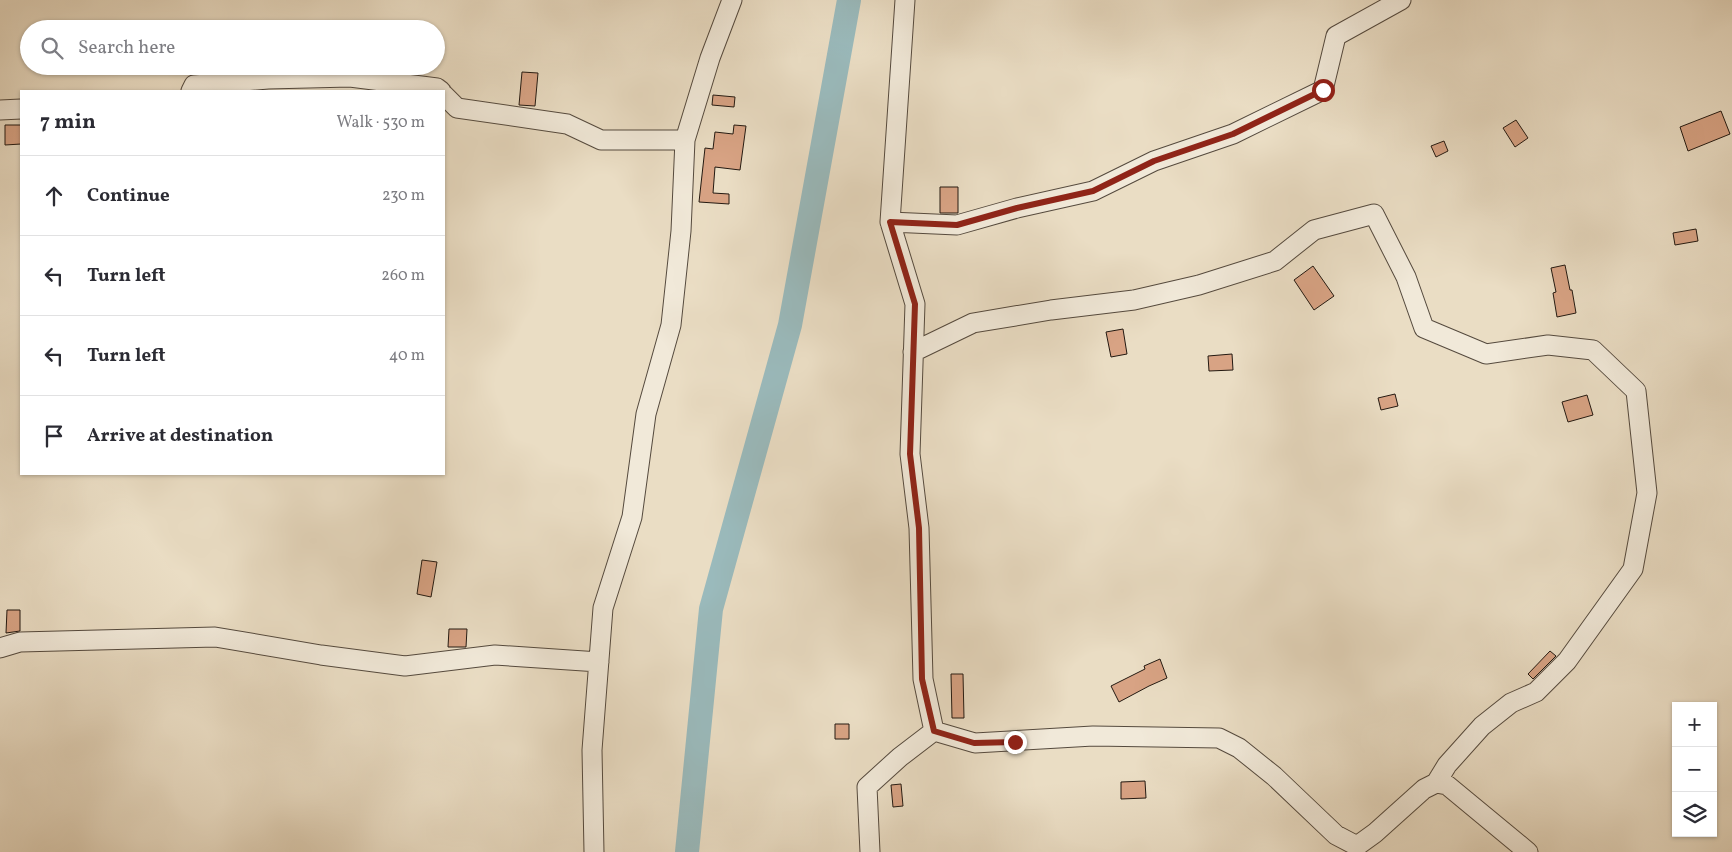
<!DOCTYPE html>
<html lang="en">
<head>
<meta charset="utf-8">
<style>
  body { margin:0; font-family:Vollkorn,serif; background:#f7f7f7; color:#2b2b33 }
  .controls { position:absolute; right:15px; bottom:15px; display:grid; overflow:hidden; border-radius:0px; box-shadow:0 1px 4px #0004 }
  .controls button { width:45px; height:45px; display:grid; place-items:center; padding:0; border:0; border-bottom:1px solid #e1e1e2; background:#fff; color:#2b2b33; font:25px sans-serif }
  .stop { position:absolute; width:15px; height:15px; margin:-11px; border:4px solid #8f2418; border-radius:50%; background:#fff }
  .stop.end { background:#8f2418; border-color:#fff; box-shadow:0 1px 5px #0008 }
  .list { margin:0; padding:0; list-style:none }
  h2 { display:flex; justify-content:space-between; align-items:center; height:65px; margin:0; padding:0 20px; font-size:21px }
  h2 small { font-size:16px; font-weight:400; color:#7c7c81 }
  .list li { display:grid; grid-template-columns:32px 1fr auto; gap:15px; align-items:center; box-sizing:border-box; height:80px; padding:0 20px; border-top:1px solid #e1e1e2 }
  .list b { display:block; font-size:19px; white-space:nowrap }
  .list em { font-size:16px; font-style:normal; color:#7c7c81 }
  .icon { flex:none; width:28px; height:28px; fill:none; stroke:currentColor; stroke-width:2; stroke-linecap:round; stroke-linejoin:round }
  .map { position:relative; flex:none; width:1732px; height:852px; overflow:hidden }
  .search { position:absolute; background:#fff; box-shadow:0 1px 4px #0004; left:20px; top:20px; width:425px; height:55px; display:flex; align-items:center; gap:12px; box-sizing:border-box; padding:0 18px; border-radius:28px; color:#7c7c81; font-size:19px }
  .panel { position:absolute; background:#fff; box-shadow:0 1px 4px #0004; left:20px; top:90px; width:425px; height:385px; border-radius:0px }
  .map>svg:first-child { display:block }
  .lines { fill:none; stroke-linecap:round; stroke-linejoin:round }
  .river { stroke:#9ababc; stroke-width:24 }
  .building { fill:#d8a384; stroke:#231911 }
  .minor-casing { stroke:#554a3e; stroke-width:21 }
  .minor { stroke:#f1e9d9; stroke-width:19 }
  .route { stroke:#8f2418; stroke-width:6 }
</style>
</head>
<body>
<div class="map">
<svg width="1732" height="852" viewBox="0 0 1732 852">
  <rect width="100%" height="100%" fill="#eaddc4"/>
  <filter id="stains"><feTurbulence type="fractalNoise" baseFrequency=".004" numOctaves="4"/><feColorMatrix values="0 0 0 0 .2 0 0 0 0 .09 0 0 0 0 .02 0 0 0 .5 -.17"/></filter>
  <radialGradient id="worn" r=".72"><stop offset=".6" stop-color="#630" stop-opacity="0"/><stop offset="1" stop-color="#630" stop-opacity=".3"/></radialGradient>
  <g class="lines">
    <path class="river" d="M687 852 711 609 790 325 849 0"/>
  </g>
  <path class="building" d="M522 72 538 73 535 106 519 105Z
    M713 95 735 97 734 107 712 105Z
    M1721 111 1730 134 1688 151 1680 127Z
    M1516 120 1528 138 1515 147 1503 128Z
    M5 125H21V144L5 145Z
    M734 125 746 126 740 170 715 167 713 193 729 194V204L699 202 705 148 713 149 715 132 733 134Z
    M1444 141 1448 151 1436 157 1431 146Z
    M940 187H958V213H940Z
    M1696 229 1698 241 1675 245 1673 233Z
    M1565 265 1570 290H1572L1576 313 1557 317 1553 293 1556 292 1551 268Z
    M1313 266 1334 296 1314 310 1294 280Z
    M1123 329 1127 354 1111 357 1106 332Z
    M1232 354 1233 370 1209 371 1208 356Z
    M1395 394 1398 406 1381 410 1378 398Z
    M1587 395 1593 415 1568 422 1562 402Z
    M422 560 437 562 431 597 417 594Z
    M7 610H20V631L6 633Z
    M449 629H467L466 647H448Z
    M1550 651 1556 656 1533 679 1528 674Z
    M1160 659 1167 678 1149 686 1119 702 1111 686 1145 669 1144 666Z
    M951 674H963L964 718H952Z
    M835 724H849V739H835Z
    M1145 781 1146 798 1121 799V782Z
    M901 784 903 806 893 807 891 785Z"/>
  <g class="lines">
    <defs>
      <path id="minor" d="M905 0 890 222 915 304 910 454 919 528 923 679 934 731 975 743 1093 736 1219 738 1239 748 1274 776 1336 835 1357 846 1375 833 1424 789 1436 783 1447 785 1528 852
        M191 91 194 85 268 79 350 77 437 88 441 91
        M444 95 457 108 567 124 601 140H685
        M0 110 21 109
        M890 222 957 225 1017 208 1093 191 1154 161 1233 134 1323 90 1336 36 1401 0
        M913 352 973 323 1051 310 1134 300 1199 285 1275 261 1314 230 1374 214 1406 277 1424 328 1486 354 1548 345 1593 350 1636 391 1647 493 1633 569 1567 661 1536 692 1511 703 1482 726 1447 765 1436 783
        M0 648 20 642 215 637 321 655 405 666 495 655 599 662
        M594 852 592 750 603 608 632 517 646 414 671 325 681 231 685 140 710 58 732 0
        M870 852 867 787 900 757 934 731"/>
    </defs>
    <use href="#minor" class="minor-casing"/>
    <use href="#minor" class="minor"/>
  </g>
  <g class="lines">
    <path class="route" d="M1015 742 974 743 934 731 922 679 919 528 910 454 915 304 890 222 957 225 1017 208 1093 191 1154 161 1233 134 1323 90"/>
  </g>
  <rect width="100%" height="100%" filter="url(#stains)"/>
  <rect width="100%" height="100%" fill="url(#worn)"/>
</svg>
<div class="controls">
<button>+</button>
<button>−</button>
<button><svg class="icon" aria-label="layers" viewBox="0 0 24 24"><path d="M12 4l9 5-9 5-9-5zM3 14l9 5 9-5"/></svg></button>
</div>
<div class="stop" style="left:1323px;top:90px"></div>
<div class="stop end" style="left:1015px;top:742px"></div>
<div class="search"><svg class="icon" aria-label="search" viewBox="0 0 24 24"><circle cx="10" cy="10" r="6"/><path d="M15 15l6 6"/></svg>Search here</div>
<section class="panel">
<h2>7 min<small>Walk · 530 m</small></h2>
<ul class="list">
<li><svg class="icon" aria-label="ahead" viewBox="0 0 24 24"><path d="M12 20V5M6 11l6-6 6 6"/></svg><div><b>Continue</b></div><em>230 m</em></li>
<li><svg class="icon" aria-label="left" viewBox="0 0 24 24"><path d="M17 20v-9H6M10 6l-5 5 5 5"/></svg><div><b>Turn left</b></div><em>260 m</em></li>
<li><svg class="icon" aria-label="left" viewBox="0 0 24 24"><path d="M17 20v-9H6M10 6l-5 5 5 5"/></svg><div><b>Turn left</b></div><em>40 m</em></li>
<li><svg class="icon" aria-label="arrive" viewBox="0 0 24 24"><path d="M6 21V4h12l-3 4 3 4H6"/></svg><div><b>Arrive at destination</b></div></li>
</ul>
</section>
</div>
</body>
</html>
